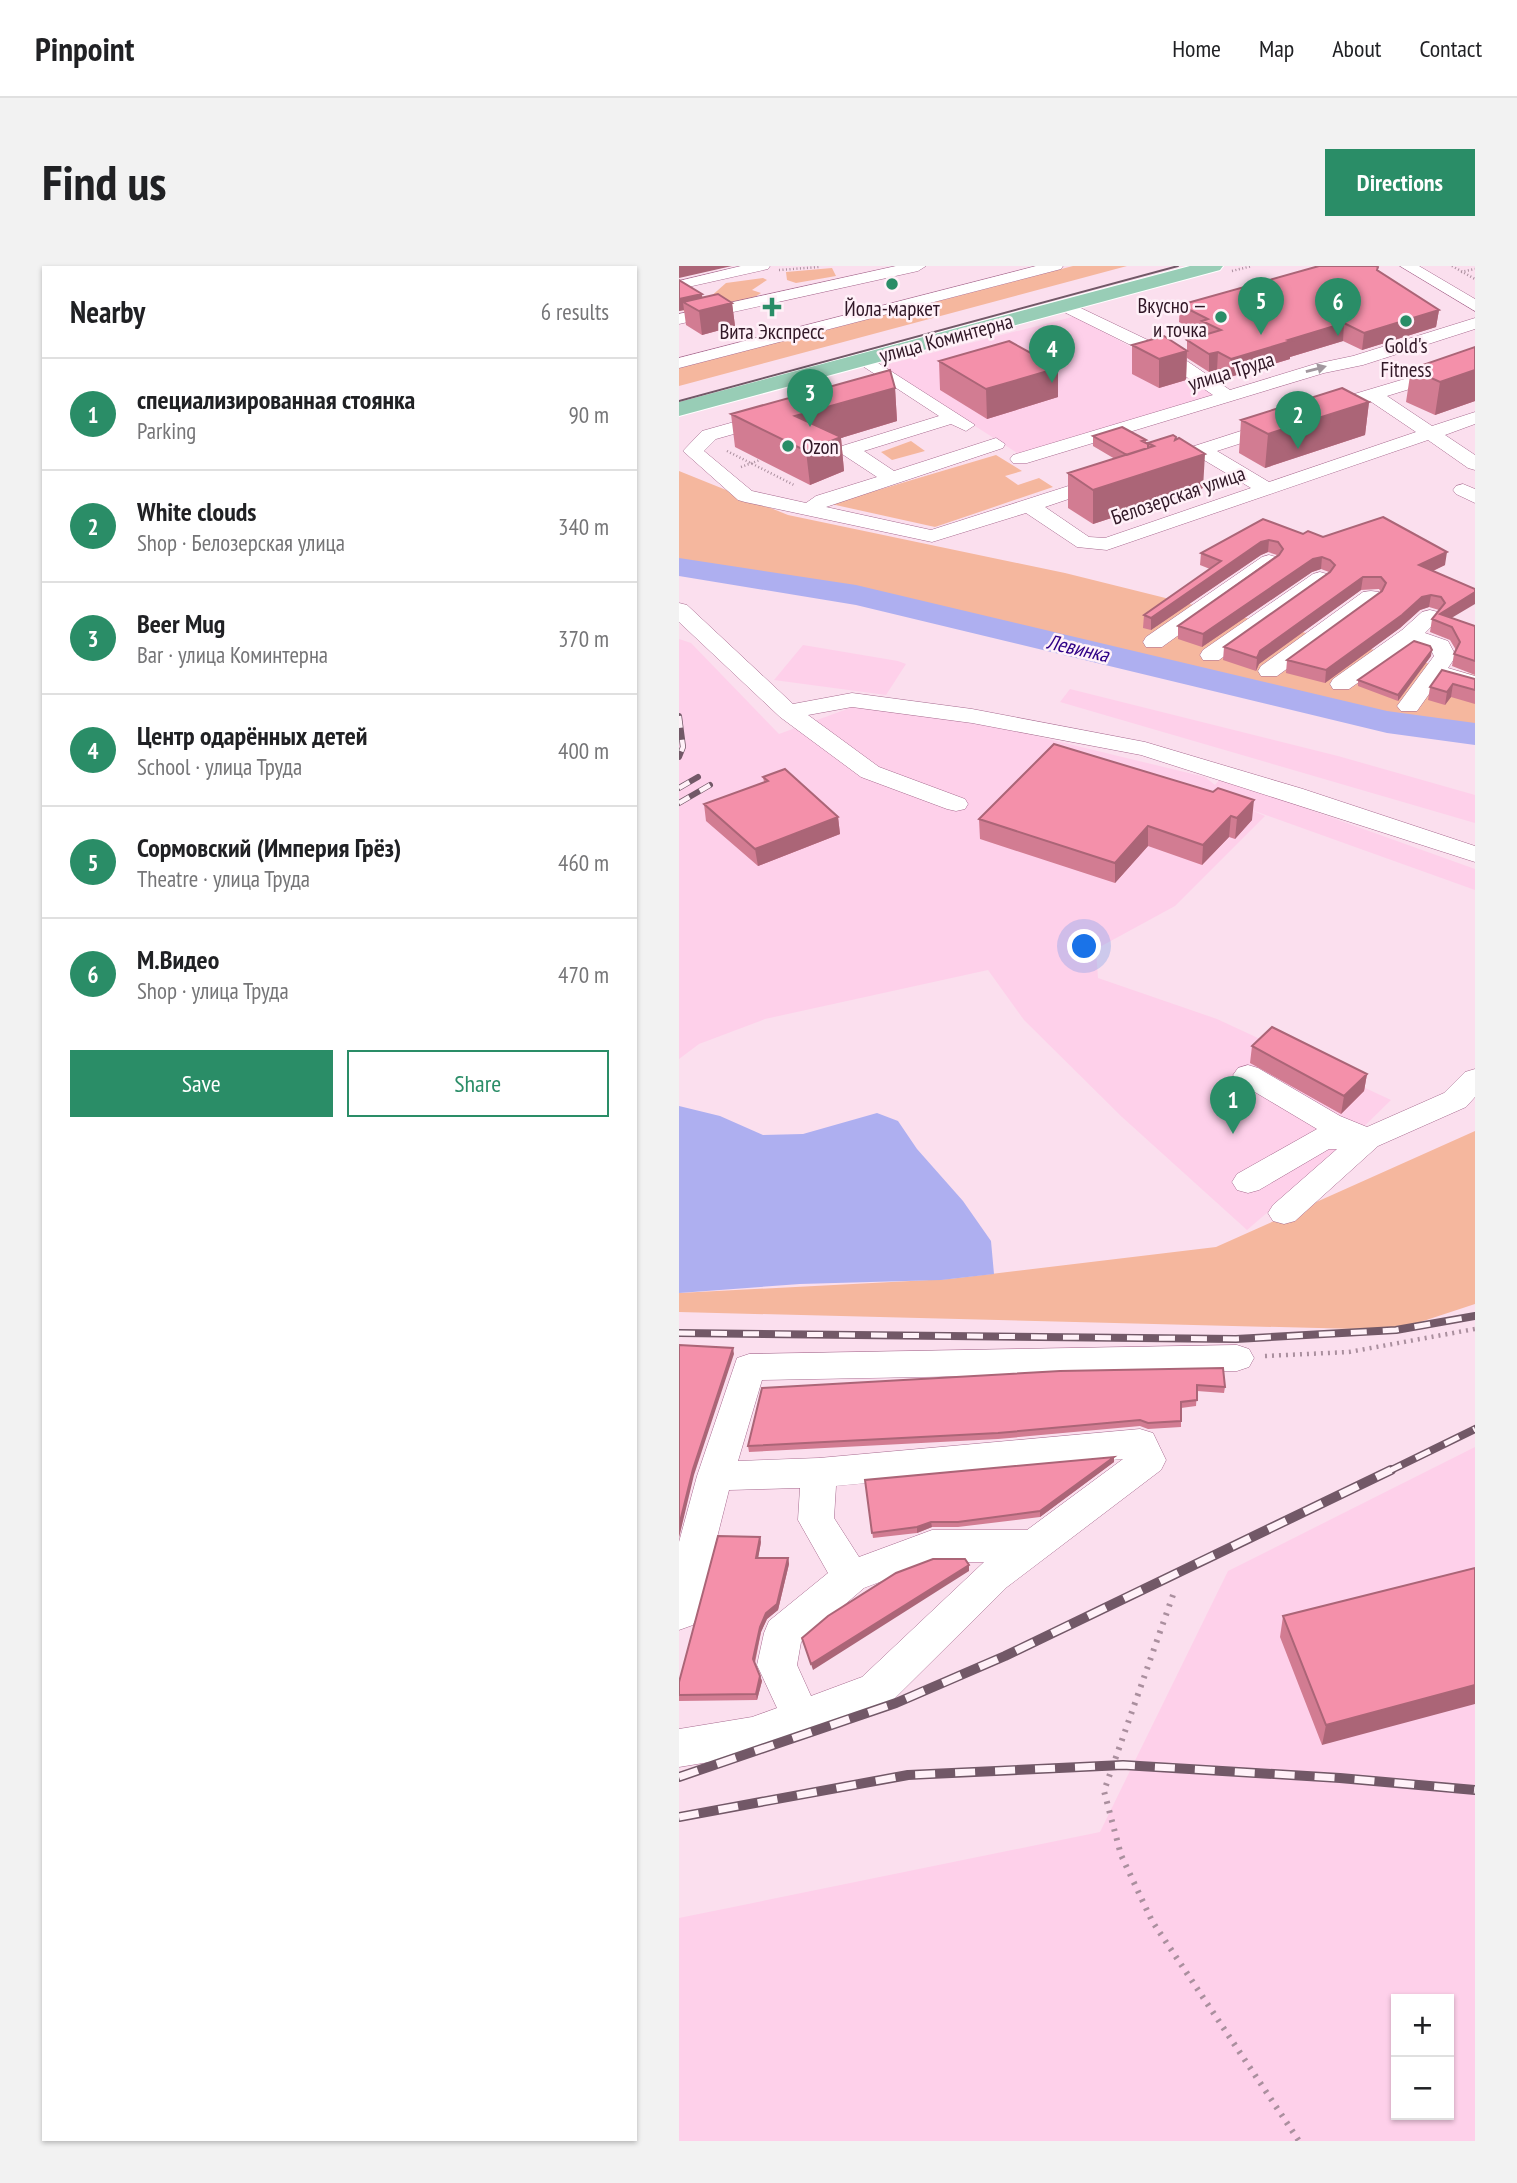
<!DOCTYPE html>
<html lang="en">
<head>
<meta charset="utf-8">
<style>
  body { margin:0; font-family:"PT Sans Narrow",sans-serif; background:#f2f2f2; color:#202124 }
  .controls { position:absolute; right:21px; bottom:21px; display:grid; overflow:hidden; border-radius:0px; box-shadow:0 2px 5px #0004 }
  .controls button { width:63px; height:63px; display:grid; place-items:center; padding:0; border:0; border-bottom:2px solid #e0e0e0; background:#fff; color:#202124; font:35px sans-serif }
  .you { position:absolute; left:406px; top:681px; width:24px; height:24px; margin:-18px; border:5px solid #fff; border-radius:50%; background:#1a73e8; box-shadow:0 0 0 10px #1a73e833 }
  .badge { display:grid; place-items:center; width:46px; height:46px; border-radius:50%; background:#2a8d67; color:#fff; font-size:23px; font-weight:700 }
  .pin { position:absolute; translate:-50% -58px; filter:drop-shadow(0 2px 4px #0008) }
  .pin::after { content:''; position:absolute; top:37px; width:24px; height:21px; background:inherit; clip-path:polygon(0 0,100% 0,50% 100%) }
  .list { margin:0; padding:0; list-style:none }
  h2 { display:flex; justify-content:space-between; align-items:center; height:91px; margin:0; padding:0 28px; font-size:30px }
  h2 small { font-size:23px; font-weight:400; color:#757577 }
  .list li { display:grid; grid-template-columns:46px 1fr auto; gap:21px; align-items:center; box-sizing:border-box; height:112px; padding:0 28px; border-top:2px solid #e0e0e0 }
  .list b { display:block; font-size:26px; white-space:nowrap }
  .list p { margin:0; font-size:23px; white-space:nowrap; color:#757577 }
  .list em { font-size:23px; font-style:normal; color:#757577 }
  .actions { display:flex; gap:14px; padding:21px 28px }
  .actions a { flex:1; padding:16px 0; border:2px solid #2a8d67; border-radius:0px; text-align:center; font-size:24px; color:#2a8d67 }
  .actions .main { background:#2a8d67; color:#fff }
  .map { position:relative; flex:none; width:796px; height:1875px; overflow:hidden; border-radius:0px }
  header { display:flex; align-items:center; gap:42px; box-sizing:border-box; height:98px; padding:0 35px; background:#fff; border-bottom:2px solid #e0e0e0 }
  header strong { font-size:33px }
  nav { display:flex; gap:38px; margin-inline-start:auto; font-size:24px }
  .intro { display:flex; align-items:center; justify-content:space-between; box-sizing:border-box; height:168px; padding:0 42px }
  h1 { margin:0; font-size:49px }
  .button { padding:18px 32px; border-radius:0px; background:#2a8d67; color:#fff; font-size:24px; font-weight:700 }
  main { display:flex; gap:42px; padding:0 42px }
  aside { flex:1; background:#fff; border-radius:0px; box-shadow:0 2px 5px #0004 }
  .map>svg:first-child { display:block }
  .built { fill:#fed0ea; fill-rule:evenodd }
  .green { fill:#f5b79e }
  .water { fill:#aeaff0 }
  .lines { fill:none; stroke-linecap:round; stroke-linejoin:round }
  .river { fill:#aeaff0; fill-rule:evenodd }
  .minor-casing { stroke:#a76a8f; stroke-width:1 }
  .major-casing { stroke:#fff; stroke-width:2 }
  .path-far2 { stroke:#aa8f9e; stroke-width:2.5; stroke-dasharray:1 2.5; stroke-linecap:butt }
  .path-far1 { stroke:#aa8f9e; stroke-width:4.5; stroke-dasharray:2 5; stroke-linecap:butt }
  .path { stroke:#aa8f9e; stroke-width:6; stroke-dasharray:2.5 7; stroke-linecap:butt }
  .minor { fill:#fff; fill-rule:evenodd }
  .major { fill:#98cdb6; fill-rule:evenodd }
  .tram { stroke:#725867; stroke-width:2 }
  .rail-far2-casing { stroke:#725867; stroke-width:6 }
  .rail-far1-casing { stroke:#725867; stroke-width:8 }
  .rail-casing { stroke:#725867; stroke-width:10 }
  .rail-far2 { stroke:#fff1f8; stroke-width:4.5; stroke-dasharray:12; stroke-linecap:butt }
  .rail-far1 { stroke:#fff1f8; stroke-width:5; stroke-dasharray:16; stroke-linecap:butt }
  .rail { stroke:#fff1f8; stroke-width:7; stroke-dasharray:20; stroke-linecap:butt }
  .wall { fill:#d27c92 }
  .shaded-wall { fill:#ab6577 }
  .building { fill:#f490aa; stroke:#ab6577; stroke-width:2 }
  .oneway { fill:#a2979e }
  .poi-dot { fill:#2a8d67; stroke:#fff1f8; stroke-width:2.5 }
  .labels { text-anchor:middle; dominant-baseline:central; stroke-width:5; stroke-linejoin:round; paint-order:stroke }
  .far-poi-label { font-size:21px; fill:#311827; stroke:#fff1f8 }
  .far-street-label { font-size:21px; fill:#311827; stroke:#fff1f8 }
  .far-water-label { font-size:21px; font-style:italic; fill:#2e0086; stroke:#fff1f8 }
</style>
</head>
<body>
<header>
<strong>Pinpoint</strong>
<nav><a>Home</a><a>Map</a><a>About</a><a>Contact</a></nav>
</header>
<div class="intro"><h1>Find us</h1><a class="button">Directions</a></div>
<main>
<aside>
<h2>Nearby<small>6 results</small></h2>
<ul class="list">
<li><span class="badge">1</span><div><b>специализированная стоянка</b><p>Parking</p></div><em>90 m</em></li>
<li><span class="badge">2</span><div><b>White clouds</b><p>Shop · Белозерская улица</p></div><em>340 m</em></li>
<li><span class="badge">3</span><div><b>Beer Mug</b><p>Bar · улица Коминтерна</p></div><em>370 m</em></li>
<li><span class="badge">4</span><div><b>Центр одарённых детей</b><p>School · улица Труда</p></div><em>400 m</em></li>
<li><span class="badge">5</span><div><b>Сормовский (Империя Грёз)</b><p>Theatre · улица Труда</p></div><em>460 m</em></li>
<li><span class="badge">6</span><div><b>М.Видео</b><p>Shop · улица Труда</p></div><em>470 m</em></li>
</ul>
<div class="actions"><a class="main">Save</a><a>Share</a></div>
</aside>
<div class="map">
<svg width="796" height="1875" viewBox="0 0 796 1875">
  <rect width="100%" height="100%" fill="#fbdfee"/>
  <path class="built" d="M397 50 537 129 343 190 202 100Z
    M0 373 12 377 100 468 179 439 332 464 526 511 536 519 542 512 796 603V624L570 543 586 550 496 640 417 683 419 712 538 753 712 834 659 886 568 964 443 851 345 754 309 704 86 753 20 778 0 793Z
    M124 379 219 395 227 398 207 429 95 414Z
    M391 423 659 490 796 529V557L381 436Z
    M796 1181V1875H0V1652L421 1566 549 1305ZM717 1733H770V1849H717Z"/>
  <path class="green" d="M394 0H448L0 120V102Z
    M153 2 157 10 117 17 108 14 107 6Z
    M84 12 88 14 73 24 82 27 70 35 6 47 1 39 30 32 47 17Z
    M232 175 246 185 213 194 202 186Z
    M317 189 343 205 326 210 339 219 360 212 374 221 256 261 152 238Z
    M0 205 109 249 386 307 796 409V464L89 317 0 304Z
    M796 865V1038L717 1064 0 1046V1027L270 1013 537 981Z"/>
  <path class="water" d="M0 840 41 850 84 869 124 868 198 847 219 855 238 883 284 935 312 975 315 1008 262 1014 121 1018 0 1027Z"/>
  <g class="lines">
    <path class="river" d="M0 292 177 319 708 445 796 457V479L708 467 177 339 0 310Z"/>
    <defs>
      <path id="minor" d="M62 0H91L89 3 0 23V15Z
        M217 0H247L239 5 0 58V48Z
        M357 0H384L382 3 0 102V92Z
        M721 0H740L796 33V45Z
        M387 35 496 87 551 124 636 98 674 90 796 52V63L684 99 645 107 348 197H334L331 193 334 189 534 129 484 95 381 44 379 40Z
        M185 88 296 159 287 165 272 158 185 185 215 205 317 172 326 178 324 182 147 241 252 264 430 207 440 213 437 217 366 241 410 271 426 272 572 222 520 191 482 203 475 201 472 197 475 193 599 153 606 155 608 159 606 163 538 185 590 216 737 166 691 135 642 150 635 148 633 144 635 140 796 92V103L708 130 753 160 796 146V158L766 169 796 189V204L789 202 749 174 428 284 398 281 347 247 253 276 66 236 59 234 4 185 23 165 94 145 101 147 103 151 101 155 37 173 25 185 73 225 127 237 137 230 198 211 163 188 160 184 163 180 260 150 179 97 176 93 179 89Z
        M784 218 796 223V237L777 228 774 224 777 220Z
        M590 289 597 291 600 295 597 299 483 381H467L464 376 467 371 583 291Z
        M641 306 648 308 652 312 648 316 540 394H524L521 389 524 384 634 308Z
        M692 325 700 326 703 331 700 336 598 410H582L579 405 582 400 684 326Z
        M0 337 8 339 114 438 173 427 293 443 466 476 624 523 796 580V596L462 489 293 457 173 441 129 449 200 501 286 533 289 538 286 543 277 545 268 543 182 511 101 451 0 356Z
        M751 344 759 346 762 351 746 367 769 375 777 390 769 402 796 410V424L760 414 738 445H722L718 440 755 390 752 384 734 378 670 423H654L651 418 654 413 723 364 743 346Z
        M569 799 579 802 661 850 688 861 765 827 786 806 796 803V831L787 841 699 880 616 955 605 958 594 955 589 947 594 939 658 883H650L580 924 569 927 558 924 553 916 558 908 638 863 559 816 554 809 559 802Z
        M558 1079 570 1083 575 1092 570 1101 558 1105 83 1114 59 1195 140 1192 461 1163 474 1167 487 1194 482 1204 328 1321 211 1437 73 1489 0 1501V1463L73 1451 98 1442 78 1399 85 1367 90 1355 149 1307 119 1254 121 1222 50 1224 19 1347 14 1359 0 1364V1276L18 1210 58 1092 70 1088ZM444 1193 348 1264H253L180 1291 155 1252 157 1220ZM254 1296H305L183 1411 132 1430 118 1399 122 1376 185 1322Z"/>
      <path id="major" d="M511 0H544L541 4 0 150V136Z"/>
    </defs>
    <use href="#minor" class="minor-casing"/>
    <use href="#major" class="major-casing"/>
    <path class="path-far2" d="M773 0 796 13
      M100 4 140 1
      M553 5 573 0
      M782 6 796 3
      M48 185 115 219
      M62 201 81 194"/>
    <path class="path-far1" d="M586 1090 670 1086 796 1063"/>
    <path class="path" d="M494 1329 425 1525 442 1589 473 1655 620 1875"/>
    <use href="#minor" class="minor"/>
    <use href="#major" class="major"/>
    <path class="tram" d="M0 135 499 0"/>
    <defs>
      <path id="rail-far2" d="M0 450 4 481 0 491
        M0 522 19 511
        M0 537 31 519"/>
      <path id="rail-far1" d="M0 1067 557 1073 717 1064 796 1050
        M708 1206 796 1163"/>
      <path id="rail" d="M0 1511 217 1437 326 1390 712 1204
        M0 1551 229 1509 444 1499 661 1512 796 1524"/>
    </defs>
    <use href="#rail-far2" class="rail-far2-casing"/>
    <use href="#rail-far1" class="rail-far1-casing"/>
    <use href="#rail" class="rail-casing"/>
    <use href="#rail-far2" class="rail-far2"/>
    <use href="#rail-far1" class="rail-far1"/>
    <use href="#rail" class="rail"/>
  </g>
  <path class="wall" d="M699 5 760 44 757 61 683 84 664 75 611 91V93L551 111 538 104 530 106 508 92V74L522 70 523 68 500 56 501 39Z
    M0 14 23 32 53 37 56 60 23 69 7 59 5 44 0 45Z
    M453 79 508 85 507 114 480 122 453 108Z
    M796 81V135L756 149 727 136 732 103Z
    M260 95 379 102V131L308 153 261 124Z
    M216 122 218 155 162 172 165 205 131 219 56 181 52 148Z
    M690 136 686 169 586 202 560 187 562 154Z
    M414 170 467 174V177L469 178V177L497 171V173L524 222 414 258 389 242V207L436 193 414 180Z
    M624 268 644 271 766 299 754 305 773 352 796 360V409L773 400 775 388 777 384 771 374 751 366 753 353 760 344 750 341 741 344 721 362 646 417 607 407 608 394 702 326 700 323 682 324 580 398 577 405 544 394 545 381 650 306 642 303 633 306 523 381 499 373V360L598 289 589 286 582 289 472 364 464 362 465 349 531 303 521 299 522 287Z
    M752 390 719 435 679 420V414Z
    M796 413V438L772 431 766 439 749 434 751 421Z
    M375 478 573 554 556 573 550 571 523 599 469 580 436 617 301 573 300 553Z
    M84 511 159 551 161 568 79 600 27 555 25 538 85 516Z
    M573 780 688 808 685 825 662 848 571 797Z
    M381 1105 546 1121 545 1127 518 1125 517 1140 502 1142V1161L469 1163 461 1160 319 1173 70 1186 69 1180Z
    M435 1196 361 1251 279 1261H253L238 1267 194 1272 186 1214Z
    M82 1276 79 1292H109L110 1298 99 1344 88 1353 82 1366 76 1397 83 1415 78 1434 0 1435V1416Z
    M796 1302 643 1479 601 1371 604 1350Z"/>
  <path class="shaded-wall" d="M0 0H53L0 12Z
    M23 28 24 40 4 36 5 44 0 45V33Z
    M53 37 56 60 23 69 20 45Z
    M760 44 757 61 683 84 685 67Z
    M665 57 664 75 611 91V93L551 111 552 93 609 74Z
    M508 85 507 114 480 122V93Z
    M539 86 538 104 530 106V88Z
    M379 102V131L308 153 307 123Z
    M796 104V135L756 149 761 116Z
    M216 122 218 155 162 172 165 205 131 219 127 185 116 150Z
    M690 136 686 169 586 202 589 168Z
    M497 171 496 197 526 188 524 222 414 258V224L496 174Z
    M590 274 589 286 582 289 472 364V352L582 276Z
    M768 286 766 299 739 312 740 299Z
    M643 291 642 303 633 306 523 381 524 368 634 293Z
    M684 311 682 324 580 398 577 405 578 392 581 385Z
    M796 326V338L764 357 761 348Z
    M752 329 750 341 741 344 721 362 646 417 647 404 743 331Z
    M753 384 752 390 719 435V429Z
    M774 418 772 431 766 439 768 426Z
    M575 534 573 554 556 573 558 552Z
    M552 550 550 571 523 599 524 579Z
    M159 551 161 568 79 600 76 583Z
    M469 560V580L436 617V597Z
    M688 808 685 825 662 848 665 830Z
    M54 1082 55 1088 15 1209 0 1272V1260L14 1203Z
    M435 1191V1196L361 1251V1245Z
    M252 1256 253 1261 238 1267V1261Z
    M81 1271 82 1276 78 1298 77 1292Z
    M109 1292 110 1298 99 1344 88 1353 82 1366 75 1398 74 1393 81 1361Z
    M290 1299V1305L134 1404 132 1398Z
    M81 1410 83 1415 78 1434 77 1428Z
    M796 1419V1438L643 1479 647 1459Z"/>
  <path class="building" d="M640 0H697L699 1 698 4 760 44 685 67 665 57 609 74 612 75 552 93 539 86 530 88 508 74 542 64 523 55 529 53 501 39Z
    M0 14 23 28 0 33Z
    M39 28 53 37 20 45 4 36Z
    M485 70 508 85 480 93 453 79Z
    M330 75 379 102 307 123 260 95Z
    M796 81V104L761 116 732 103Z
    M211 104 216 122 116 150 162 171 127 185 52 148Z
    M663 122 690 136 589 168 562 154Z
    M443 161 467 174 463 175 469 178V182L448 189 414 170Z
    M494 169 497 171 496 174 500 172 526 188 414 224 389 207 475 180 469 177Z
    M704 251 768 286 740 299 796 323V326L761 348 796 360V395L775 388 781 376 773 361 753 353 766 337 762 331 752 329 743 331 723 349 647 404 608 394 703 325 707 317 702 311H684L581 385 578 392 545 381 651 306 656 299 651 294 643 291 634 293 524 368 499 360 600 289 604 283 599 276 590 274 582 276 472 352 465 349 542 295 522 287 584 253 624 268 629 265 644 271Z
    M735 375 751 380 753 384 719 429 679 414Z
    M763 404 796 413V424L774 418 768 426 751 421Z
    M375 478 534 526 539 522 575 534 558 552 552 550 524 579 469 560 436 597 300 553Z
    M106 503 159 551 76 583 25 538 89 515 84 511Z
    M593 761 688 808 665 830 573 780Z
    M0 1079 54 1082 14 1203 0 1260Z
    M544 1102 546 1121 518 1119V1134L502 1136V1155L469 1157 461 1154 319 1167 69 1180 83 1122 381 1105Z
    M435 1191 361 1245 279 1256H252L238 1261 193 1267 186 1214Z
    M39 1270 81 1271 77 1292H109L98 1338 87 1347 81 1361 74 1393 81 1410 77 1428 0 1429V1416Z
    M254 1293H286L290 1299 132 1398 123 1372 149 1350 217 1307Z
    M796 1302V1419L647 1459 604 1350Z"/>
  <defs><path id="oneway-solid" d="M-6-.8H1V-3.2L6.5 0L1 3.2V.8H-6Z" transform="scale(1.75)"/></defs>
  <use class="oneway" href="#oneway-solid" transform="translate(637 103) rotate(-15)"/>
  <g class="poi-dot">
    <circle cx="213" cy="18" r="7"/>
    <path d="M89.5 30.5h7v7h7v7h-7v7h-7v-7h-7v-7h7z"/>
    <circle cx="542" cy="51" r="7"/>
    <circle cx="727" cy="55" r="7"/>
    <circle cx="109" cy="180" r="7"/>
  </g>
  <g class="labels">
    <g class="far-poi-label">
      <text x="528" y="39" text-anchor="end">Вкусно —<tspan x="528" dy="24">и точка</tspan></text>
      <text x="213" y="42">Йола-маркет</text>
      <text x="93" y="65">Вита Экспресс</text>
      <text x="727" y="79">Gold's<tspan x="727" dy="24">Fitness</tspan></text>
      <text x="123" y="180" text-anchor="start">Ozon</text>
    </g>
    <g class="far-street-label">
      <text transform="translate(267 72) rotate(-15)">улица Коминтерна</text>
      <text transform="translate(552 105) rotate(-17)">улица Труда</text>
      <text transform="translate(499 229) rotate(-19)">Белозерская улица</text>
    </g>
    <g class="far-water-label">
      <text transform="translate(399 382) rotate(13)">Левинка</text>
    </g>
  </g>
</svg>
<div class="controls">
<button>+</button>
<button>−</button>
</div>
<div class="you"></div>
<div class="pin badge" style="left:554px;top:868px">1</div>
<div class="pin badge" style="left:619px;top:183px">2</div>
<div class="pin badge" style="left:131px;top:161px">3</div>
<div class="pin badge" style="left:373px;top:117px">4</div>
<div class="pin badge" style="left:582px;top:69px">5</div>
<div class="pin badge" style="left:659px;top:70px">6</div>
</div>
</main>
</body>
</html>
